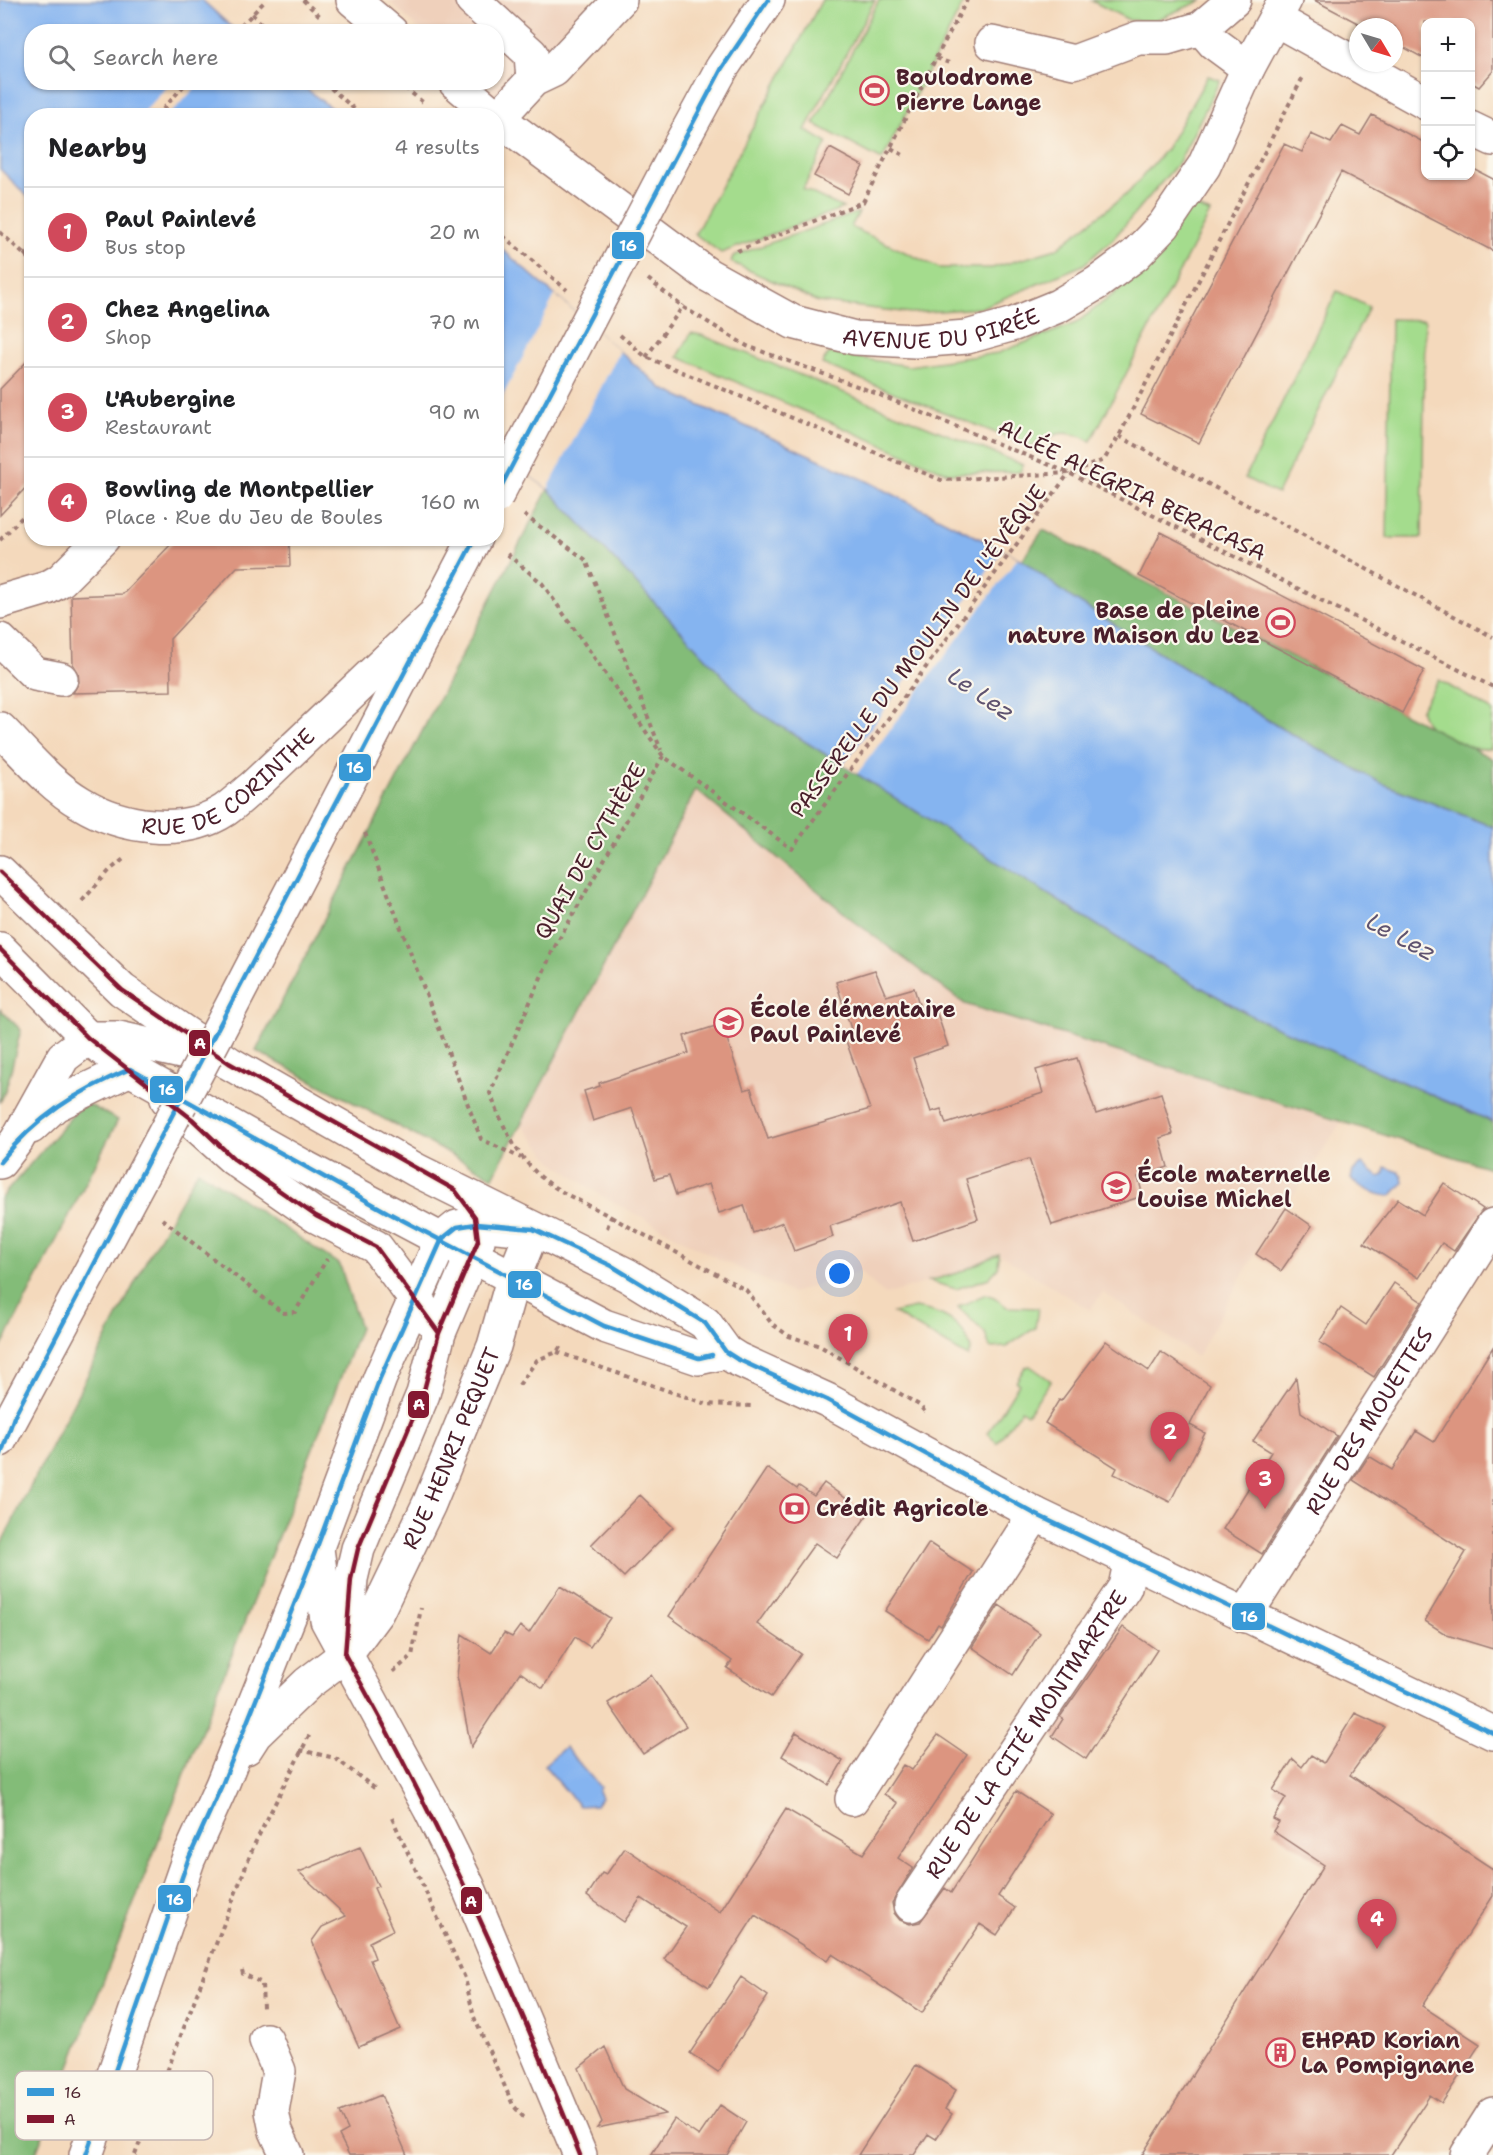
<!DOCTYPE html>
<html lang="en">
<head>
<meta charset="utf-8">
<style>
  body { margin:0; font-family:"Shantell Sans",sans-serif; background:#f2f2f2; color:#202124 }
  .controls { position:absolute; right:18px; top:18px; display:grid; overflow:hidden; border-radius:12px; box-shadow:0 2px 4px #0004 }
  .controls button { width:54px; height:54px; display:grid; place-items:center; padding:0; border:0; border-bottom:2px solid #e0e0e0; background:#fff; color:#202124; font:30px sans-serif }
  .compass { position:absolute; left:1349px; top:18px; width:54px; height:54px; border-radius:50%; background:#fff; box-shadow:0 2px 4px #0004; rotate:128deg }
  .you { position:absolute; left:840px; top:1274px; width:21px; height:21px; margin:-15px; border:4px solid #fff; border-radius:50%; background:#1a73e8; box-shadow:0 0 0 9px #1a73e833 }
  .badge { display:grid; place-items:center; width:39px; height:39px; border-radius:50%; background:#d1495b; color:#fff; font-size:20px; font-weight:700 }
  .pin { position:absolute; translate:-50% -50px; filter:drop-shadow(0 2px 3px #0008) }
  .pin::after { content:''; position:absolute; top:32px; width:21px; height:18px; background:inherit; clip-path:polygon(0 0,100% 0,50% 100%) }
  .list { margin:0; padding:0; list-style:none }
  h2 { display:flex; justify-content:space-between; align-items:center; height:78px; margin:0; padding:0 24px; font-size:26px }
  h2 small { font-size:20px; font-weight:400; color:#757577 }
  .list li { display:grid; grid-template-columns:39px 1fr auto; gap:18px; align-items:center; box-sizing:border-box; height:90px; padding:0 24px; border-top:2px solid #e0e0e0 }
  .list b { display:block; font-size:22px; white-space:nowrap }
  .list p { margin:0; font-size:20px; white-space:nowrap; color:#757577 }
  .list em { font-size:20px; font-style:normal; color:#757577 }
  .icon { flex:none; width:33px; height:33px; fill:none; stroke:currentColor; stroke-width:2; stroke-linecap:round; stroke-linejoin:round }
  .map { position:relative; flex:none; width:1493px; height:2155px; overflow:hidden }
  .search { position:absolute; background:#fff; box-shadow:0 2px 4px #0004; left:24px; top:24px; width:480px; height:66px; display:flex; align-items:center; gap:15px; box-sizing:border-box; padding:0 21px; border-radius:24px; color:#757577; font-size:22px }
  .panel { position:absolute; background:#fff; box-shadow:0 2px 4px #0004; left:24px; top:108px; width:480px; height:438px; border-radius:24px }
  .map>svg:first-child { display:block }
  .built { fill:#efd0bb }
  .green { fill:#a4dc8d; stroke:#777e5c; stroke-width:1.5 }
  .forest { fill:#83bc78; stroke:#666e52; stroke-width:1.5 }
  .water { fill:#85b4f0; stroke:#686a8e; stroke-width:1.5 }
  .pier { fill:#f4d9bc }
  .building { fill:#dc9580 }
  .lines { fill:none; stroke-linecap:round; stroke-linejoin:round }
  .minor-casing { stroke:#9f7c74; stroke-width:36 }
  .major-casing { stroke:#9f7c74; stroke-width:36 }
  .path { stroke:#9f7c74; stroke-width:4; stroke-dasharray:4.5 4.5; stroke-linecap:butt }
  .minor { stroke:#fff; stroke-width:33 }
  .major { stroke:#fff; stroke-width:33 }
  .major-bridge-casing { stroke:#9f7c74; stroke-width:36; stroke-linecap:butt }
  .major-bridge { stroke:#fff; stroke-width:33 }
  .bus-1-casing { stroke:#fbf7ec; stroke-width:9 }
  .bus-2-casing { stroke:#fbf7ec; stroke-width:9 }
  .bus-1 { stroke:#3899d6; stroke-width:4.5 }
  .bus-2 { stroke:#841931; stroke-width:4.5 }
  .labels { text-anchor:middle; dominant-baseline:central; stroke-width:4.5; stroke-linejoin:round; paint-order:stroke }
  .poi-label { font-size:22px; font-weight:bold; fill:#4a1f2b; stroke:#fbf7ec; text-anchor:start }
  .street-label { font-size:22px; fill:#4a1f2b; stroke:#fbf7ec }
  .water-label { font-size:24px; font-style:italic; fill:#5f5370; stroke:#fbf7ec }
  .key { fill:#fbf7ec; stroke:#c6b6b2; stroke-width:1.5 }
  .key-label { font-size:16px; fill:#4a1f2b }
  .line-badge { stroke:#fbf7ec; stroke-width:2 }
  .badge-label { font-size:16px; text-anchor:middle; font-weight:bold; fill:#fff }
</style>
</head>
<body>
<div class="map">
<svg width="1493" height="2155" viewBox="0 0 1493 2155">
  <rect width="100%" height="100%" fill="#fbf7ec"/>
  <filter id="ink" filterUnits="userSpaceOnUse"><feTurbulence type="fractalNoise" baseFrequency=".0167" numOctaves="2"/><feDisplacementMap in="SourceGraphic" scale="12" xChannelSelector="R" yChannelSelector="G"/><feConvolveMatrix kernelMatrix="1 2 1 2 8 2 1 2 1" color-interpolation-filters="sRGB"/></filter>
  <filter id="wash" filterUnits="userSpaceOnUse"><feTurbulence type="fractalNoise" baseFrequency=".008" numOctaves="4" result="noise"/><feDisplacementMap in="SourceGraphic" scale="24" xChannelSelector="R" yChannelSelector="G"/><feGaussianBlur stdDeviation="1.35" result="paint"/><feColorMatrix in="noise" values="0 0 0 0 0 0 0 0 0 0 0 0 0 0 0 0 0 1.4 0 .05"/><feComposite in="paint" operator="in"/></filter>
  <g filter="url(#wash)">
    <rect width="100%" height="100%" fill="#f4d9bc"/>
    <path class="built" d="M388 0H590L499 105 475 83 496 82V32L421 31Z
      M696 790 854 921 965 1004 1342 1121 1255 1253 1197 1357 1103 1292 1090 1310 999 1254 958 1273 885 1295 859 1271 792 1293 715 1257 600 1195 552 1161 521 1123Z"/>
    <path class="green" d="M822 0H875L805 130 827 143 803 189 843 208 721 253 695 234Z
      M879 0H965L882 160 814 124Z
      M1090 0H1203L1153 21 1129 20Z
      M1208 76 1220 80 1179 162 1113 239 1083 265 980 308 911 313 818 302 731 262 733 256 859 212 851 227 939 268H992L1056 249 1129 192 1166 149Z
      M1191 205 1210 213 1091 441C1065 428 1056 432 1031 447L822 364 829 353 909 366 998 353 1076 323 1142 272Z
      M1337 291 1369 307 1277 494 1245 478Z
      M1391 319 1425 320 1422 538H1387Z
      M691 333 701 335 1023 465 1020 472 948 473 678 357Z
      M1439 680 1493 711 1491 749C1455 749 1433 746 1420 710Z
      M999 1254 998 1268 989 1278 956 1289 929 1281 958 1273Z
      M986 1294 994 1297 1007 1307 1038 1308 1035 1328 1006 1347 990 1348 985 1333 958 1307Z
      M915 1308C942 1312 962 1321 971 1348L968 1357 893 1313Z
      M1030 1366 1051 1381 1027 1414 1021 1410 997 1443 988 1433 1019 1384 1016 1382 1025 1367Z"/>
    <path class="forest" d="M548 489 755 710 1156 962 1254 1017 1493 1122V1169L965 1004 854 921 696 790 493 1177 256 1051Z
      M1043 530 1493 759V827L1381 783 1282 729 1070 597 1022 560Z
      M0 1009 21 1030C16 1046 8 1092 0 1102Z
      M84 1102 118 1120 0 1350V1199Z
      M198 1170 340 1265 360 1328 35 2155H0V1546L149 1255Z"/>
    <path class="water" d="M0 0H202L236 31 32 32V82L299 83 340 115 32 116 31 200 0 169Z
      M496 244 663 389 865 480 1022 560 1070 597 1282 729 1381 783 1493 827V1122L1254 1017 1156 962 755 710 548 489 497 451Z
      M1362 1164 1379 1177 1384 1175 1385 1167 1399 1172 1402 1176 1403 1183 1391 1196C1377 1196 1361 1188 1351 1179L1353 1171Z
      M565 1747 600 1787 598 1791 601 1798 596 1805 579 1806 544 1765Z"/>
    <path class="pier" d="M171 83H200L169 115H141Z
      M555 295 620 351 548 489 496 451 497 407Z
      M1003 550 1018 558 857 774 843 765Z"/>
    <g id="blocks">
      <path class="building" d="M1314 0H1493V71L1479 87 1470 82V22H1425V59L1394 42V27H1365Z
        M1372 115 1425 143V176H1470V167L1493 179V251L1341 172 1199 443 1141 414 1284 144 1302 152 1311 134 1331 143 1342 126 1360 135Z
        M830 148 863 166 848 194 814 176Z
        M32 356V481L0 515V389Z
        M1161 532 1424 670 1402 713 1139 576Z
        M177 538H289L290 566 237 567 170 639 171 691 73 693 79 682 78 672 73 664 71 596 123 594Z
        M875 970 886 996 914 988 922 1014 936 1010 948 1046 913 1058 931 1112 941 1109 946 1124 1043 1093 1036 1070 1077 1058 1096 1114 1161 1093 1173 1134 1160 1138 1168 1167 1138 1177 1143 1196 1052 1225 1029 1159 966 1179 978 1219 913 1241 900 1202 830 1226 833 1237 794 1251 783 1222 753 1233 744 1205 719 1213 709 1184 676 1195 669 1175 655 1179 632 1108 593 1121 584 1091 600 1086 599 1083 689 1053 684 1036 722 1024 744 1090 751 1088 768 1139 870 1109 844 1035 852 1032 836 982Z
        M1444 1183 1483 1209 1454 1251 1442 1243 1419 1278 1364 1243 1398 1199 1423 1215Z
        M1286 1208 1312 1226 1281 1271 1256 1254Z
        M1394 1283 1422 1302 1374 1377 1319 1342 1341 1308 1366 1325Z
        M1106 1341 1149 1371 1161 1352 1210 1385 1190 1425 1205 1433 1170 1502 1114 1474 1117 1468 1045 1423 1059 1400 1061 1401Z
        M1493 1347V1649L1447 1635 1425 1621 1466 1552 1353 1480 1369 1456 1392 1470 1416 1431 1434 1442Z
        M1296 1378 1301 1412 1337 1436 1262 1554 1223 1529 1271 1452 1253 1441Z
        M767 1468 797 1489 799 1486 814 1496 824 1483 868 1514 837 1558 815 1543 757 1624 801 1654 771 1697 727 1668 732 1661 669 1616Z
        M640 1495 673 1527 624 1577 591 1545Z
        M929 1543 973 1572 941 1626 938 1624 928 1639 885 1611Z
        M560 1586 610 1618 590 1647 575 1637 543 1688 520 1672 471 1747 457 1676 462 1634 491 1653 504 1633 512 1637 520 1626 529 1633Z
        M999 1605 1040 1633 1013 1675 972 1647Z
        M1123 1627 1157 1650 1086 1759 1052 1736 1063 1719 1060 1717Z
        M651 1675 686 1726 643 1754 608 1703Z
        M1355 1713 1385 1727 1350 1775 1493 1869V1896L1422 2006 1480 2044 1442 2103 1430 2095 1391 2155H1142L1324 1865 1273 1831 1279 1822 1273 1819 1286 1798 1273 1790 1293 1759 1302 1767 1311 1755 1324 1763Z
        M796 1732 843 1761 829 1785 782 1756Z
        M938 1735 967 1755 898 1858 913 1868 892 1903 894 1913 900 1920 910 1924 920 1922 945 1888 951 1893 1016 1791 1051 1814 998 1896 1015 1908 997 1935 980 1924 922 2013 832 1954 827 1961 755 1915 709 1987 664 1959 686 1927 641 1898 624 1922 587 1896 602 1873 606 1875 625 1848 720 1912 786 1809 863 1854 898 1803 884 1794 903 1765 912 1770Z
        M360 1847 378 1886 374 1888 393 1930 369 1942 375 1958 370 1960 400 2029 359 2047 312 1941 322 1927 346 1916 299 1872Z
        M741 1977 768 1996 718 2072 690 2053Z
        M605 2047 624 2089 665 2114 597 2128 602 2122 579 2068Z
        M916 2065 956 2090 945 2109 952 2114 936 2139 928 2134 914 2155H858Z
        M381 2095 407 2155H349L339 2135 348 2130 340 2112Z
        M720 2105 746 2122 727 2155H651L674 2119 699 2136Z"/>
    </g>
  </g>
  <g filter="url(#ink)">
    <use href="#blocks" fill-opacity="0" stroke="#9f7c74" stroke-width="1.5"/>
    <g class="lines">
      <defs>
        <g id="minor">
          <path d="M472 0 531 54 533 80"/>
          <path d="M1275 19 1426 103"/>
          <path d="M1201 28 1214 43 1248 68"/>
          <path d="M992 43 1074 62 1138 38H1167L1201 28 1234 0"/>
          <path d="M498 118 533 80 554 70 620 0"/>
          <path d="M1470 128 1493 139"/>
          <path d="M0 602 47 588 61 580 103 538"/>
          <path d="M0 640 35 674 61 679"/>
          <path id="s1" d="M0 729C25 754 50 785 81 803 122 828 184 837 225 810 235 803 244 794 254 786L431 618"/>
          <path d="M167 1099 234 1159 316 1216 376 1247 430 1319"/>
          <path id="s2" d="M1245 1616 1493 1225"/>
          <path d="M345 1655 351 1579 358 1549 423 1394 439 1333 478 1241 477 1228"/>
          <path d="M852 1799 1035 1514"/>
          <path id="s3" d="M911 1905 1125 1587 1131 1559"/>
          <path d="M266 2040 279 2071 272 2111 276 2131 287 2155"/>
          <path d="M1467 2155 1493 2114"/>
        </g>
        <g id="major">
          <path d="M353 0 391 32"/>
          <path d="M455 82 495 116"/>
          <path id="s4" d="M496 117 708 275 793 322 855 338 915 341 967 337 1014 324 1058 306 1097 283 1135 255 1164 225 1204 166 1248 68 1285 0"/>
          <path d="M680 145 722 68 768 0"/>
          <path d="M0 872 122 990 229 1063 416 1170 627 1275 705 1323 726 1352 737 1359 827 1400 1035 1514 1493 1733"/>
          <path d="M0 949 88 1038 130 1069 306 1168 604 1326 699 1358 726 1352"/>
          <path d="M227 1015 475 538"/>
          <path d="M31 1127 55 1105 130 1069"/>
          <path d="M0 1162 17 1140 63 1057 88 1038H119L207 1058"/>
          <path d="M0 1440 161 1140"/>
          <path d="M317 1549 327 1620 430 1809 468 1886 580 2155"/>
          <path id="s5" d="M246 1748 255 1734 308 1683 345 1655 377 1612 429 1504 494 1346 513 1279 533 1229"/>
          <path d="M86 2155 188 1860 222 1785 317 1547 380 1378 442 1239 457 1227 476 1224 519 1228"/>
        </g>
      </defs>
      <use href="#minor" class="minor-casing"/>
      <use href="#major" class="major-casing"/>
      <path class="path" d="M303 0 322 18
        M252 14 270 32
        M235 32 266 0
        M936 58 967 0
        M324 82 362 116
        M398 82 425 104
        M157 116 187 82
        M891 148 903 155
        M496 230 567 290
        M0 232 32 262
        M737 251 863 202 936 58 949 63
        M24 256 32 249
        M648 279 683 307 747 346 865 389 1069 473 1493 687
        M620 335 646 357 941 480 1069 473 1104 460 1119 436 1304 75
        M646 357 684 305
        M1119 436 1493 637
        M524 515 586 560 661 750
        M0 540 32 507
        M507 554 542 583 663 756 792 849 1069 473
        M365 833 481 1139 521 1158
        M82 901 110 870 125 858
        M611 1217 746 1290 772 1324 789 1336 820 1346 919 1405 926 1413
        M162 1219 283 1313 295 1312 327 1259
        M607 1228 611 1217C590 1205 565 1196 546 1181 517 1159 503 1126 490 1093L553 950 663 756
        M557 1352 706 1404 751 1406
        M519 1385 537 1360 557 1352 562 1344
        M393 1672 412 1656 421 1608
        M300 1750 335 1758 377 1790
        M392 1818 465 1978 474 2017 513 2105 525 2119
        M242 1970 243 1974 262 1983 263 2008
        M135 2155 254 1845 311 1732"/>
      <use href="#minor" class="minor"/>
      <use href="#major" class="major"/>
      <defs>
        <path id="major-bridge" d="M496 497 680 145
          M161 1140 227 1015"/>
      </defs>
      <use href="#major-bridge" class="major-bridge-casing"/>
      <use href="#major-bridge" class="major-bridge"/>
      <defs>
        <path id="bus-1" d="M496 496 722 68 768 0
          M0 1162C36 1117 77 1091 130 1069L387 1212 604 1326 699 1358 712 1355
          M0 1457 14 1417 475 538
          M86 2155 188 1860 222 1785 317 1547 380 1378 442 1239 457 1227 476 1224 533 1229 612 1266 705 1323 726 1352 737 1359 827 1400 1035 1514 1493 1733"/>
        <path id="bus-2" d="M0 872 122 990 229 1063 455 1190 475 1217 478 1241 439 1333 423 1394 358 1549 351 1579 345 1655
          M0 949 88 1038 192 1119 234 1159 316 1216 376 1247 439 1333 428 1375
          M345 1655C437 1816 512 1983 580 2155"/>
      </defs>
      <use href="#bus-1" class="bus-1-casing"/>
      <use href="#bus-2" class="bus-2-casing"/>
      <use href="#bus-1" class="bus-1"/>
      <use href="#bus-2" class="bus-2"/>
    </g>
  </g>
  <defs>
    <symbol id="stadium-ring" viewBox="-11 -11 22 22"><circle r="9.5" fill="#fbf7ec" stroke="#d1495b" stroke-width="1.5"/><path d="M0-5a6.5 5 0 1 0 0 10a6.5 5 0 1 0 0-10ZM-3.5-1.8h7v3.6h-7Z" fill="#d1495b"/></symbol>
    <symbol id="school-ring" viewBox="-11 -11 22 22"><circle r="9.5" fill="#fbf7ec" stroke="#d1495b" stroke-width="1.5"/><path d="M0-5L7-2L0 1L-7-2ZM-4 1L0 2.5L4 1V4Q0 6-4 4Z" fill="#d1495b"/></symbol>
    <symbol id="bank-ring" viewBox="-11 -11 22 22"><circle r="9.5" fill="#fbf7ec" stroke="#d1495b" stroke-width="1.5"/><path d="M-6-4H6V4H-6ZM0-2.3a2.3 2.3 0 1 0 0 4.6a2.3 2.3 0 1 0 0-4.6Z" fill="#d1495b"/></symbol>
    <symbol id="building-ring" viewBox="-11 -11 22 22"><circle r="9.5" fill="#fbf7ec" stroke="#d1495b" stroke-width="1.5"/><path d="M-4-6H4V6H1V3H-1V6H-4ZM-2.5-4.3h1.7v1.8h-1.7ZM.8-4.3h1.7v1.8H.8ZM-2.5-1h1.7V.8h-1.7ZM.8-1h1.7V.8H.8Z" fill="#d1495b"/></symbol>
  </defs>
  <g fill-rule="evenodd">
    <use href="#stadium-ring" x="858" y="74" width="33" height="33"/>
    <use href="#stadium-ring" x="1264" y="606" width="33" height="33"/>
    <use href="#school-ring" x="712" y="1006" width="33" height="33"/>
    <use href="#school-ring" x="1100" y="1170" width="33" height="33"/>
    <use href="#bank-ring" x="778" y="1492" width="33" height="33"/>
    <use href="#building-ring" x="1264" y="2036" width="33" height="33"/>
  </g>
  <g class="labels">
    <g class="poi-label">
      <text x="896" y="77">Boulodrome<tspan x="896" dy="25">Pierre Lange</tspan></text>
      <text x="1260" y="610" text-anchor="end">Base de pleine<tspan x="1260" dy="25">nature Maison du Lez</tspan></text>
      <text x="750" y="1009">École élémentaire<tspan x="750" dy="25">Paul Painlevé</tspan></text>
      <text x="1137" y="1174">École maternelle<tspan x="1137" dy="25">Louise Michel</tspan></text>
      <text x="816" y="1508">Crédit Agricole</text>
      <text x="1301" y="2040">EHPAD Korian<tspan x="1301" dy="25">La Pompignane</tspan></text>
    </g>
    <g class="street-label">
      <text stroke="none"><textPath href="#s4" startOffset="513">AVENUE DU PIRÉE</textPath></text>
      <text transform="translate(1132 490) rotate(26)">ALLÉE ALEGRIA BERACASA</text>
      <text transform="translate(918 651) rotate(-53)">PASSERELLE DU MOULIN DE L'ÉVÊQUE</text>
      <text stroke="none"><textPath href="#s1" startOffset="276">RUE DE CORINTHE</textPath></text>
      <text transform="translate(590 851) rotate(-60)">QUAI DE CYTHÈRE</text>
      <text stroke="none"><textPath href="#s2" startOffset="231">RUE DES MOUETTES</textPath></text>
      <text stroke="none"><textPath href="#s5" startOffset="370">RUE HENRI PEQUET</textPath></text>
      <text stroke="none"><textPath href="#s3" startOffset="206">RUE DE LA CITÉ MONTMARTRE</textPath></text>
    </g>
    <g class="water-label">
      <text transform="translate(981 694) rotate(34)">Le Lez</text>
      <text transform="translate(1401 937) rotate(28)">Le Lez</text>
    </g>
  </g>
  <rect x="15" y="2071" width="198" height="69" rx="9" class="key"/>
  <rect x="27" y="2088" width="27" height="8" fill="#3899d6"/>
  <rect x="27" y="2115" width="27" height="8" fill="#841931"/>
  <g class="key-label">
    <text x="64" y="2098">16</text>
    <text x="64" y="2125">A</text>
  </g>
  <g class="line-badge">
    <rect x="611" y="231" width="34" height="29" rx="6" fill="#3899d6"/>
    <rect x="338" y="753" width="34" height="29" rx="6" fill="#3899d6"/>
    <rect x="188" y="1029" width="23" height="28" rx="6" fill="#841931"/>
    <rect x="149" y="1075" width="35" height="29" rx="6" fill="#3899d6"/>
    <rect x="507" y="1270" width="35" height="29" rx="6" fill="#3899d6"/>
    <rect x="407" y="1390" width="23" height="29" rx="6" fill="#841931"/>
    <rect x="1231" y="1602" width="35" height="29" rx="6" fill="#3899d6"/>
    <rect x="157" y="1884" width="35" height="29" rx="6" fill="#3899d6"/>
    <rect x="460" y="1886" width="23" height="29" rx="6" fill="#841931"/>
  </g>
  <g class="badge-label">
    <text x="628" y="251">16</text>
    <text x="355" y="773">16</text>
    <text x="200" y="1049">A</text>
    <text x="167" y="1095">16</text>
    <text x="524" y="1290">16</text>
    <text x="419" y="1410">A</text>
    <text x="1249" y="1622">16</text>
    <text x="175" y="1905">16</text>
    <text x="471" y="1907">A</text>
  </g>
</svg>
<div class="controls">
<button>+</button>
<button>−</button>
<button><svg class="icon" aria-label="locate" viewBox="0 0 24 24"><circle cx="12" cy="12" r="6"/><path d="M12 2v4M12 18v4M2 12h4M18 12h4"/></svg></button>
</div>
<svg class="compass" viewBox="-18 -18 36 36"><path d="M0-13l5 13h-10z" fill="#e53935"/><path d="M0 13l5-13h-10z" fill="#757577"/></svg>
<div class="you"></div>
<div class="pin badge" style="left:848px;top:1364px">1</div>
<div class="pin badge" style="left:1170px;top:1462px">2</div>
<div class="pin badge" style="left:1265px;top:1509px">3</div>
<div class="pin badge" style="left:1377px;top:1949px">4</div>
<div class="search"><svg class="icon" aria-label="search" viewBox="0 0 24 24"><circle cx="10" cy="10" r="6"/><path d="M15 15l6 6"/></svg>Search here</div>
<section class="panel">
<h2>Nearby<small>4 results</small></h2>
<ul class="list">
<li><span class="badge">1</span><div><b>Paul Painlevé</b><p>Bus stop</p></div><em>20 m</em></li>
<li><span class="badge">2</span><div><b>Chez Angelina</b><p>Shop</p></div><em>70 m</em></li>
<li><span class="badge">3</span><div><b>L'Aubergine</b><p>Restaurant</p></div><em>90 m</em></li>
<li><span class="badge">4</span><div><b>Bowling de Montpellier</b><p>Place · Rue du Jeu de Boules</p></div><em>160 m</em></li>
</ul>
</section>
</div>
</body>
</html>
